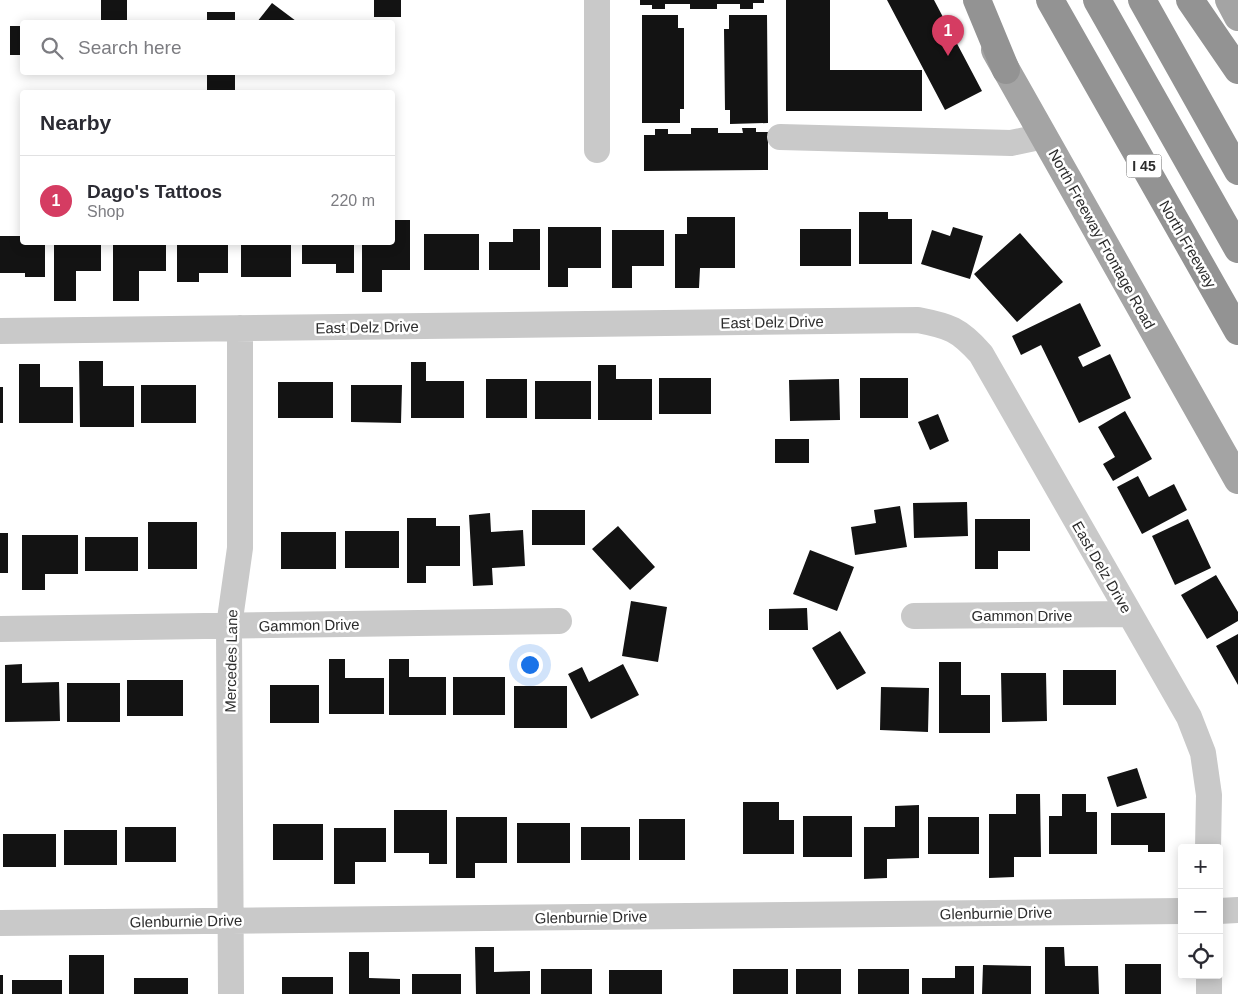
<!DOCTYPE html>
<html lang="en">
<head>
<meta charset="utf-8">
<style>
  body { margin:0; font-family:Arial,sans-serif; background:#f2f2f3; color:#2b2b33 }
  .controls { position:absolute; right:15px; bottom:15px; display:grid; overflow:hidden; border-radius:5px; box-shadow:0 2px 12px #0003 }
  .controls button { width:45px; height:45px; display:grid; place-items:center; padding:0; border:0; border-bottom:1px solid #e1e1e2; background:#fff; color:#2b2b33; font:25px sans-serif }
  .you { position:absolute; left:529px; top:664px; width:18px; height:18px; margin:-12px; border:4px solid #fff; border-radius:50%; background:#1a73e8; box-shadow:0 0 0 8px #1a73e833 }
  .badge { display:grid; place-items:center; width:32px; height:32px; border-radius:50%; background:#d53c62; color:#fff; font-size:16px; font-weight:700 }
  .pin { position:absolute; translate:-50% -41px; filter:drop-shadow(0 1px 2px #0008) }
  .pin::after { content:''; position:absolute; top:26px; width:18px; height:15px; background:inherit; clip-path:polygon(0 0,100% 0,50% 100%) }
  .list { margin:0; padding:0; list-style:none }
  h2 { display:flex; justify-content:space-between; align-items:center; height:65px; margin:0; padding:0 20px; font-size:21px }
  h2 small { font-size:16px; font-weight:400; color:#7c7c81 }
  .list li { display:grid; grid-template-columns:32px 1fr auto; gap:15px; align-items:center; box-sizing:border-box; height:90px; padding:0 20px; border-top:1px solid #e1e1e2 }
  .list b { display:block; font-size:19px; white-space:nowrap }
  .list p { margin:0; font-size:16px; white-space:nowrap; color:#7c7c81 }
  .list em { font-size:16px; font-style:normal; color:#7c7c81 }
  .icon { flex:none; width:28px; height:28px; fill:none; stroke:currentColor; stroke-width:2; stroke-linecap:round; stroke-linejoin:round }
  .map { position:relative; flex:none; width:1238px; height:994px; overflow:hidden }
  .search { position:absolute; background:#fff; box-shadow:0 2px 12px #0003; left:20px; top:20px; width:375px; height:55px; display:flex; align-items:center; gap:12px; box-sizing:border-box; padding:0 18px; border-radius:5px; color:#7c7c81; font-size:19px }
  .panel { position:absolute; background:#fff; box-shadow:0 2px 12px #0003; left:20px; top:90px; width:375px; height:155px; border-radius:5px }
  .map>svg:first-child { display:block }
  .building { fill:#131313 }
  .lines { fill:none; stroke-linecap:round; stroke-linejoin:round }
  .minor { stroke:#c9c9c9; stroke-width:26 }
  .major { stroke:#a4a4a4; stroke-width:28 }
  .highway { stroke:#939393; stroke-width:28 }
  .labels { text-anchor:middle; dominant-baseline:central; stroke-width:5; stroke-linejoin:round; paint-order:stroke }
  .shield { fill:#fff; stroke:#6b6b6b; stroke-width:1 }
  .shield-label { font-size:14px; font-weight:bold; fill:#2c2c2c }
  .street-label { font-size:15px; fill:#2c2c2c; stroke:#fff }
</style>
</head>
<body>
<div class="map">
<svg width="1238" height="994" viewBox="0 0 1238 994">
  <rect width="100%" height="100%" fill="#fff"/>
  <path class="building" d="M101 0H127V22H101Z
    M374 0H401V17H374Z
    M640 0H764V3H753V9H740V4H717V9H690V4H665V9H652V5H640Z
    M786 0H830V70H922V111H786Z
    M887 0H934L982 91 945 110Z
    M272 3 296 21 295 22H257Z
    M207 12H235V22H207Z
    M642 15H678V28H684V109H680V123H642Z
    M729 15H767L768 123 730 124V110H725L724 29H729Z
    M10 26H22V55H10Z
    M207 72H235V92H207Z
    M691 128H718V133H743L742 128H756V132H768V170L644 171V135H655V129H668V134H691Z
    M859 212H888V219H912V264H859Z
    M687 217H735V268H700L699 288H675V234H687Z
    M392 220H410V270H382V292H362V242H392Z
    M548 227H601V268H568V287H548Z
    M953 227 983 236 970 279 921 264 932 230 950 236Z
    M513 229H540V270H489V242H513Z
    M800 229H851V266H800Z
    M612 230H664V266H632V288H612Z
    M1020 233 1063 282 1017 322 974 274Z
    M424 234H479V270H424Z
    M0 236H22V242H45V277H25V273H0Z
    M54 242H101V271H76V301H54Z
    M113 242H166V271H139V301H113Z
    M177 242H228V273H199V282H177Z
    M241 242H291V277H241Z
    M302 242H354V273H336V264H302Z
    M1080 303 1101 346 1078 357 1083 367 1110 354 1131 398 1079 423 1041 345 1021 355 1012 336Z
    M79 361H103V386H134V427H80Z
    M411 362H426V381H464V418H411Z
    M19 364H40V387H73V423H19Z
    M598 365H616V379H652V420H598Z
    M659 378H711V414H659Z
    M860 378H908V418H860Z
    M486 379H527V418H486Z
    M839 379 840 420 790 421 789 380Z
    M535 381H591V419H535Z
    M278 382H333V418H278Z
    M141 385H196V423H141Z
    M351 385H402L401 423 351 422Z
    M0 387H3V423H0Z
    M1125 411 1152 459 1113 481 1103 464 1115 457 1098 427Z
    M938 414 949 441 930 450 918 422Z
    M775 439H809V463H775Z
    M1138 476 1149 497 1174 484 1187 510 1142 534 1117 487Z
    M967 502 968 536 914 538 913 503Z
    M900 506 907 547 855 555 851 527 876 523 874 510Z
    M532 510H585V545H532Z
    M490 513 491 532 523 530 525 566 492 568 493 585 473 586 469 515Z
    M407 518H436V526H460V566H426V583H407Z
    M975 519H1030V551H998V569H975Z
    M1188 519 1211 568 1175 585 1152 536Z
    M148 522H197V569H148Z
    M618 526 655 567 630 590 592 549Z
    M345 531H399V568H345Z
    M281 532H336V569H281Z
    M0 533H8V573H0Z
    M22 535H78V574H45V590H22Z
    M85 537H138V571H85Z
    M810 550 854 567 837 611 793 594Z
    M1216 575 1238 612V621L1207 639 1181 595Z
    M631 601 667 607 658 662 622 656Z
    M807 608 808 630H769V609Z
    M840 631 866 673 837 690 812 648Z
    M1238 634V685L1216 646Z
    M329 659H345V678H384V714H329Z
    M389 659H409V677H446V715H389Z
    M939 662H961V695H990V733H939Z
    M22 664V683L59 682 60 721 5 722V665Z
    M623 664 639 695 591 719 568 674 582 667 589 682Z
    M1063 670H1116V705H1063Z
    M1001 673H1046L1047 721 1002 722Z
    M453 677H505V715H453Z
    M127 680H183V716H127Z
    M67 683H120V722H67Z
    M270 685H319V723H270Z
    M514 686H567V728H514Z
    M881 687 929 688 928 732 880 730Z
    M1137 768 1147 798 1117 807 1107 777Z
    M1016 794H1040L1041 857H1014V877L989 878V814H1016Z
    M1062 794H1086V812H1097V854H1049V816H1062Z
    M743 802H779V820H794V854H743Z
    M919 805V858L887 859V878L864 879V827H895V806Z
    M394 810H447V864H429V853H394Z
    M1111 813H1165V852H1148V845H1111Z
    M803 816H852V857H803Z
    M456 817H507V863H475V878H456Z
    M928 817H979V854H928Z
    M639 819H685V860H639Z
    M517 823H570V863H517Z
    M273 824H323V860H273Z
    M125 827H176V862H125Z
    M581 827H630V860H581Z
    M334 828H386V862H355V884H334Z
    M64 830H117V865H64Z
    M3 834H56V867H3Z
    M475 947H494V972L530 971V994H476Z
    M1045 947H1064L1065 966H1098L1099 994H1045Z
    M349 952H369V978L400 979V994H349Z
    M69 955H104V994H69Z
    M1125 964H1161V994H1125Z
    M983 965 1031 966V994H982Z
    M955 966H974V994H922V978H955Z
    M541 969H592V994H541Z
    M733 969H788V994H733Z
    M796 969H841V994H796Z
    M858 969H909V994H858Z
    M609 970H662V994H609Z
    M412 974H461V994H412Z
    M0 975H3V994H0Z
    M282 977H333V994H282Z
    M134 978H188V994H134Z
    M12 980H62V994H12Z"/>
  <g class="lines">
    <path class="minor" d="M780 137 1011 143 1044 136
      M597 150V0
      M0 331 918 320C949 326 959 329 981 354L1189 717 1203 753 1209 795 1208 848
      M914 616 1130 614
      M0 629 559 621
      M1219 911 1238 910
      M0 923 1182 911
      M1209 975V994
      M231 994 229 626 240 548V328"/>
    <path class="major" d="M1229 0 1238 17
      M995 50 1238 480"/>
    <path class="highway" d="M977 0 1006 70
      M1050 0 1238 331
      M1097 0 1238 249
      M1142 0 1238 171
      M1190 0 1238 70"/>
  </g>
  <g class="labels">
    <rect class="shield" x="1126.5" y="154.5" width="35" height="23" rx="4"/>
    <g class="shield-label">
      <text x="1144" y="166">I 45</text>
    </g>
    <g class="street-label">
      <text transform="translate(1102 239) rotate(61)">North Freeway Frontage Road</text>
      <text transform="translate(1188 244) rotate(60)">North Freeway</text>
      <text transform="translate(772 322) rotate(-1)">East Delz Drive</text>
      <text transform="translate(367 327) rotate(-1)">East Delz Drive</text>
      <text transform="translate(1102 567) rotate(60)">East Delz Drive</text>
      <text x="1022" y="615">Gammon Drive</text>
      <text transform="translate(309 625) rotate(-1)">Gammon Drive</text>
      <text transform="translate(231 661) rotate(-89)">Mercedes Lane</text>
      <text transform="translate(996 913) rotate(-1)">Glenburnie Drive</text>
      <text transform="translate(591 917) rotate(-1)">Glenburnie Drive</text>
      <text transform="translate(186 921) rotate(-1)">Glenburnie Drive</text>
    </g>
  </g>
</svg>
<div class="controls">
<button>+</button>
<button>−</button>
<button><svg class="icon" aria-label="locate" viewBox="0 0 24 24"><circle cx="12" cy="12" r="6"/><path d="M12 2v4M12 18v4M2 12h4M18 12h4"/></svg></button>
</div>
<div class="you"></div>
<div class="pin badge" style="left:948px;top:56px">1</div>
<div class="search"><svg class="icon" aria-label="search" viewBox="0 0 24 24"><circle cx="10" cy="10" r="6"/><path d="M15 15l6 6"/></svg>Search here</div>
<section class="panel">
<h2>Nearby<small></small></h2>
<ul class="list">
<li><span class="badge">1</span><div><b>Dago's Tattoos</b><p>Shop</p></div><em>220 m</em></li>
</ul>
</section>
</div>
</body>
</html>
